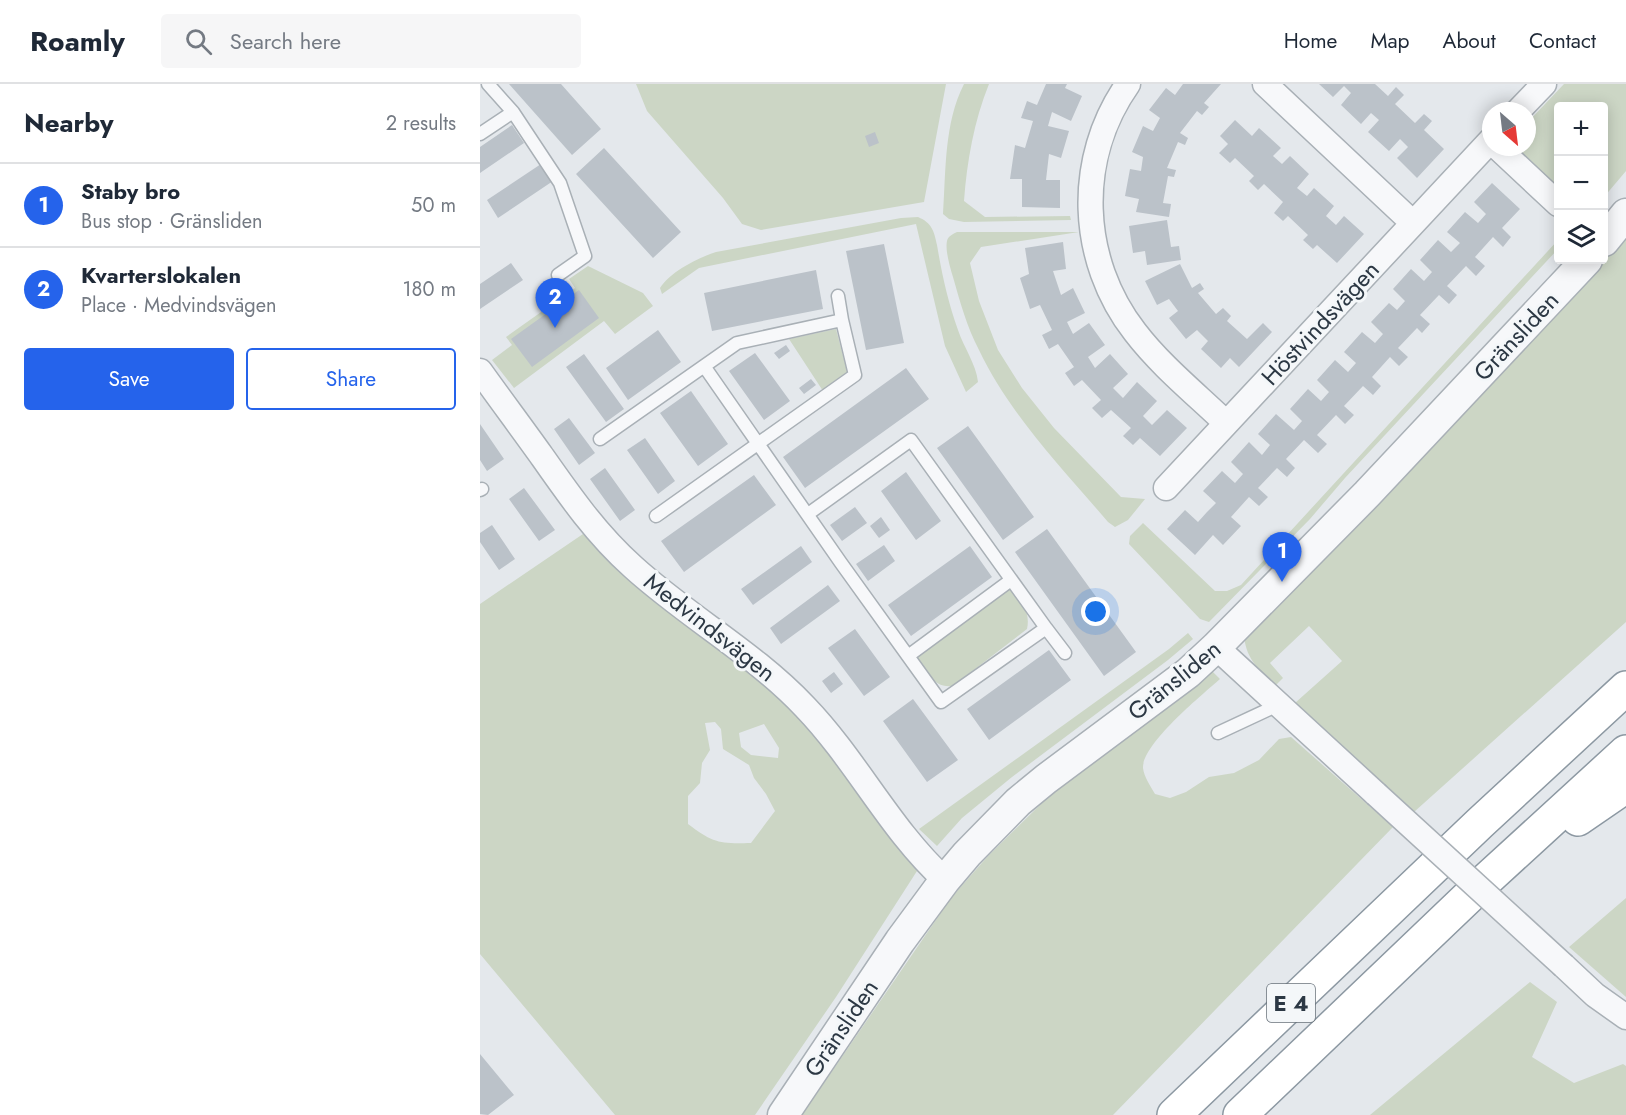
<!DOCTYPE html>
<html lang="en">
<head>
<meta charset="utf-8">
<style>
  body { margin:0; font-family:Jost,sans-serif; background:#f6f6f7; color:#1f2937 }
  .controls { position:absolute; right:18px; top:18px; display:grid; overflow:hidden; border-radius:6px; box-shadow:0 3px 15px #0003 }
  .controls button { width:54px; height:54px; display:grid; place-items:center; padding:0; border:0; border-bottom:2px solid #e0e1e3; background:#fff; color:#1f2937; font:30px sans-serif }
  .compass { position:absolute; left:1002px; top:18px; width:54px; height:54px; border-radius:50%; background:#fff; box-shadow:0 3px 15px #0003; rotate:152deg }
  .you { position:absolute; left:616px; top:528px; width:21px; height:21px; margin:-15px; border:4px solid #fff; border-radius:50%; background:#1a73e8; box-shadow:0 0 0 9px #1a73e833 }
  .badge { display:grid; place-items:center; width:39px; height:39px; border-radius:50%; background:#2563eb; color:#fff; font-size:20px; font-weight:700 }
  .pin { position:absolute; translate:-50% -50px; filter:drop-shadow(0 2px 3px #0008) }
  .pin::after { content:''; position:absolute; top:32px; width:21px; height:18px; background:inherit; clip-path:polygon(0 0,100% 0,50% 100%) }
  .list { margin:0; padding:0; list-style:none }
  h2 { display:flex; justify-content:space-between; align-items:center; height:78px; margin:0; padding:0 24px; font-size:26px }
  h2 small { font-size:20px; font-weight:400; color:#747a83 }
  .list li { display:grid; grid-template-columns:39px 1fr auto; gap:18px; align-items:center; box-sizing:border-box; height:84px; padding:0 24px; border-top:2px solid #e0e1e3 }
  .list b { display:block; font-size:22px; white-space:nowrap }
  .list p { margin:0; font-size:20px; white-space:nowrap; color:#747a83 }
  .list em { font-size:20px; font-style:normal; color:#747a83 }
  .actions { display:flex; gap:12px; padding:18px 24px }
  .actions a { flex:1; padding:14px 0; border:2px solid #2563eb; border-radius:6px; text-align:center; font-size:21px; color:#2563eb }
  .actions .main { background:#2563eb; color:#fff }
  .icon { flex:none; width:33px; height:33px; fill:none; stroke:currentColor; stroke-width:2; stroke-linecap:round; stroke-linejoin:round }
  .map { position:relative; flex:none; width:1146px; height:1031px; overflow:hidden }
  header { display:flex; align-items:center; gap:36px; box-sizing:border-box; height:84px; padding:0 30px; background:#fff; border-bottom:2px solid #e0e1e3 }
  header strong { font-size:28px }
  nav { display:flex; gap:33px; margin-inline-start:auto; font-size:21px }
  .search { width:420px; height:54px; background:#f6f6f7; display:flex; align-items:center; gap:15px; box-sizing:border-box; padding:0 21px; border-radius:6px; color:#747a83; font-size:22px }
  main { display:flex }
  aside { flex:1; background:#fff }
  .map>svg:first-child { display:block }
  .green { fill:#ccd6c5; fill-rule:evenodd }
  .building { fill:#bbc2c9 }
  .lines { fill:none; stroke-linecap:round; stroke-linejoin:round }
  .service-casing { stroke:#a9b0b6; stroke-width:15 }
  .minor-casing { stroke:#a9b0b6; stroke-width:27 }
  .tertiary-casing { stroke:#a9b0b6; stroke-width:33 }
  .motorway-casing { stroke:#8c98a2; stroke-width:36 }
  .service { stroke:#f7f8fa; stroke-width:12 }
  .minor { stroke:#f7f8fa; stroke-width:24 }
  .tertiary { stroke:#f7f8fa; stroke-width:30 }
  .motorway { stroke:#fff; stroke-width:33 }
  .minor-bridge-casing { stroke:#a9b0b6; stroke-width:27; stroke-linecap:butt }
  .minor-bridge { stroke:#f7f8fa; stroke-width:24 }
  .labels { text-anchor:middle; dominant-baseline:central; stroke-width:6; stroke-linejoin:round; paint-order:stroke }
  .shield { fill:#f4f7f9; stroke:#68717a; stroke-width:1.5 }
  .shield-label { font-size:22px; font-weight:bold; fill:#2c3844 }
  .street-label { font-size:24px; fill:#2c3844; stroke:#f4f7f9 }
</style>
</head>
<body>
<header>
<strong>Roamly</strong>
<div class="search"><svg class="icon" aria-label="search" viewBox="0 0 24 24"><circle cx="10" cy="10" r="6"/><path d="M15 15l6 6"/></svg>Search here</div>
<nav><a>Home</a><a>Map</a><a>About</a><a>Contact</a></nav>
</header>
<main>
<aside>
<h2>Nearby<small>2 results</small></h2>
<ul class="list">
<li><span class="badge">1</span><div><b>Staby bro</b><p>Bus stop · Gränsliden</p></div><em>50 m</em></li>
<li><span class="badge">2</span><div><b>Kvarterslokalen</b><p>Place · Medvindsvägen</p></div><em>180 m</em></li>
</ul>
<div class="actions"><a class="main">Save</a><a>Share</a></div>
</aside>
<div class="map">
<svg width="1146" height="1031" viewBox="0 0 1146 1031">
  <rect width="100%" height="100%" fill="#e4e8ec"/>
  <path class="green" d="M156 0H466L444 118 281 146 262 140 243 114 167 27Z
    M484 0H509C494 37 487 77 484 117L505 133 590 132 591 136 484 138 469 135 463 130C466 87 464 39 484 0Z
    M1084 0H1146V87L1124 113V22H1078V104L1044 72 1038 64 1047 63V39Z
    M438 133C452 139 454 147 457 161 462 191 468 218 478 246 484 264 496 280 498 298L486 308 465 262 436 140 219 184 182 210 180 204C191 187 218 174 236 168L421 134Z
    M1078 134V165L865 394 830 435 729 538 720 535 649 460 650 452 663 439 735 507H747L761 501 1078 156Z
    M477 148H599L501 163 490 179 499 217 518 266 542 304 574 344 641 413 665 415 648 436 635 443 628 438C582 384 530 331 499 266 487 243 480 218 473 193 470 183 465 166 467 157 468 152 473 150 477 148Z
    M1146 153V538L934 728 815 619 862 577 829 542 790 579 803 594 795 602C779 586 765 574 764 550L773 536 779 542 845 475 839 469 859 457 955 361Z
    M108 182 163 209 173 222 135 250 124 237 34 304 12 276 32 261 26 253 95 204 89 195Z
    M356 245 368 291 343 307 309 255Z
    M103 450 138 485 176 517 274 590 304 617 336 653 437 787 356 913 275 1031H135L0 870V520ZM235 638 241 645 243 665 269 681 274 694 286 710 295 727 271 759C240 760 233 759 208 740V712L220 699 222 679 230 666 225 639ZM284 640 299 664 298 674 271 671 261 663 259 649Z
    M529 502C540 517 551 526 547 545L473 602C454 605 445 586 434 572Z
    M708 549 713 555 688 576 532 693 482 734 457 762 439 745 689 565Z
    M730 585 740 595C722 611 662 660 663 684 664 693 670 701 675 710L690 714 706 708 729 693 754 689 779 676 799 655 811 653 913 743 633 1031H322L471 814 508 772 565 716Z
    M1146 814V913L1089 863Z
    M1050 898 1077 918 1052 973 1094 999 1143 980 1146 982V1031H890Z"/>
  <path class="building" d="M29 0H81L121 45 92 71Z
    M566 0H587L585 4 602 12 591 37 572 28 568 42 589 47 581 74 569 70 566 96H580V124L542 123V95H530L535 61 545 64 553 37 541 34 547 17 557 21Z
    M703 0H741L724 19 729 23 722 31 717 27 700 49 708 54 705 61 698 58 687 84 696 86 694 93 688 92 683 119 691 120 689 133 656 128 659 115 645 112 650 85 661 87 663 73 652 68 663 42 673 47 680 34 669 26 686 4 695 11Z
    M839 0H895L908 12 916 3 924 11 915 20 935 39 944 30 952 37 944 46 964 65 937 94 917 74 928 63 920 55 909 67 888 48 899 36 891 29 881 40 861 21 871 9 864 2 853 13Z
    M755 36 772 52 779 44 801 64 793 72 802 80 810 72 829 90 817 104 827 112 834 104 854 122 846 132 856 141 864 132 884 150 857 179 837 161 833 165 823 156 828 151 808 132 803 137 794 129 803 118 784 100 778 106 769 97 774 92 755 74 750 79 739 69 748 60 740 52Z
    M32 41 44 59 0 89V63Z
    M395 48 399 59 389 63 385 52Z
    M124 64 201 148 173 174 96 90Z
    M61 80 73 97 18 134 7 116Z
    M1012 99 1040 125 1022 144 1031 153 1023 163 1013 153 995 173 1005 182 996 192 986 182 967 202 977 211 969 220 959 211 940 231 950 240 942 249 937 244 918 264 928 273 919 282 910 273 892 293 901 302 893 311 883 302 864 322 874 331 865 340 856 331 837 351 847 360 838 369 824 356 806 375 815 384 807 393 797 384 778 404 788 413 779 422 769 413 751 433 761 442 743 461 733 451 715 471 687 445 705 426 718 438 727 428 736 419 723 407 742 387 755 399 763 390 751 378 769 358 782 371 790 361 778 350 796 330 814 346 822 337 810 325 828 305 841 317 849 308 837 296 855 276 868 288 876 279 864 268 882 248 895 259 903 250 891 238 909 219 917 226 925 217 913 205 931 185 944 197 952 188 940 176 958 156 971 168 980 159 967 148 985 128 998 139 1006 130 994 118Z
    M687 136 691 163 699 162 701 176 667 181 665 167 653 169 649 142Z
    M583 158 586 185 573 187 581 211 593 204 605 229 587 238 593 250 609 239 625 261 608 273 615 284 630 270 648 290 633 304 643 314 657 298 677 317 663 332 672 341 687 326 707 344 680 372 660 354 653 361 643 352 651 344 631 326 622 334 612 324 621 316 602 296 594 302 585 289 594 283 578 260 569 265 562 251 572 246 560 221 550 225 540 194 549 190 545 164Z
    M404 160 424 259 386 266 366 167Z
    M31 179 43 196 0 225V200Z
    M700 180 712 204 720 199 724 205 718 209 736 230 743 224 751 232 747 237 767 255 783 239 792 248 759 283 750 274 741 284 721 265 728 257 717 246 706 255 689 234 698 227 689 215 677 221 665 197Z
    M336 186 343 225 232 247 224 209Z
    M99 206 119 234 52 283 31 255Z
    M178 246 201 278 148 316 126 284Z
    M306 261 310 267 299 275 294 269Z
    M275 269 310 317 284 336 249 287Z
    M104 270 144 325 126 338 86 283Z
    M426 284 449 315 325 404 303 373Z
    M331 295 336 301 324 310 319 304Z
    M211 307 248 360 218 382 180 329Z
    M89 334 115 369 99 381 74 345Z
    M0 340 24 375 7 387 0 376Z
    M488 342 554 433 523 456 457 364Z
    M165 354 195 397 178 410 147 366Z
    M125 384 155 426 140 437 110 395Z
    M426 388 461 437 436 456 401 407Z
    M274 391 296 421 204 488 181 457Z
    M44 404 75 446 59 457 29 415Z
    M375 423 387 439 362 457 350 441Z
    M401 433 410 446 399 454 390 442Z
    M12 441 35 475 19 486 0 458V449Z
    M567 445 656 568 624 592 535 468Z
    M404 461 415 477 388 497 376 480Z
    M321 462 332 478 273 521 261 505Z
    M490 462 512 493 431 552 408 521Z
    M348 501 360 517 301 560 290 544Z
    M375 545 410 593 384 612 348 564Z
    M569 566 591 596 509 656 487 625Z
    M354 588 363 600 351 609 342 597Z
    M433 615 478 676 447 698 403 637Z
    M0 970 34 1011 8 1031 0 1030Z"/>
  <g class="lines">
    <defs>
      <path id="service" d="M33 28 80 99 105 172 78 191
        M0 50 33 28 8 0
        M358 212 362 236
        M224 282 361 479 461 618 566 544 431 356 328 430
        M120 355 257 259 362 236 375 291 176 432
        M0 406 2 405
        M566 544 585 569
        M428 572 531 496
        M738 649 798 621"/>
      <path id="minor" d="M648 0C595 75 599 176 655 248 681 282 716 310 746 339
        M785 0 933 139
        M1038 27 1064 0
        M1017 63 1078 120
        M0 287C20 315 41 343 61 371 89 411 116 450 153 483 208 533 274 569 325 623 377 677 410 746 465 796
        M686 404 1011 56
        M736 563 896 710
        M1084 882 1115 911 1146 933"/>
      <path id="tertiary" d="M1124 157 1146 130
        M303 1031 420 857 465 796 487 770 538 718 566 695 708 589 736 563 887 410 1107 176"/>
      <path id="motorway" d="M1098 735 1146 702
        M694 1031 1000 739 1146 604
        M760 1031 1005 797 1146 668"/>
    </defs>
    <use href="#service" class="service-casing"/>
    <use href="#minor" class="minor-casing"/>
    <use href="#tertiary" class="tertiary-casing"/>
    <use href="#motorway" class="motorway-casing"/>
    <use href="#service" class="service"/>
    <use href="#minor" class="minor"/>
    <use href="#tertiary" class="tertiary"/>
    <use href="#motorway" class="motorway"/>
    <defs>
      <path id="minor-bridge" d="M896 710 1084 882"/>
    </defs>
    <use href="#minor-bridge" class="minor-bridge-casing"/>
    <use href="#minor-bridge" class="minor-bridge"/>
  </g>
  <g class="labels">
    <rect class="shield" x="787" y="900" width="48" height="38" rx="4.5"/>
    <g class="shield-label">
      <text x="811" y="919">E 4</text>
    </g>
    <g class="street-label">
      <text transform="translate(840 239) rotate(-47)">Höstvindsvägen</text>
      <text transform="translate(1036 252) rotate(-47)">Gränsliden</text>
      <text transform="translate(230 543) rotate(38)">Medvindsvägen</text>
      <text transform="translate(694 596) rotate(-39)">Gränsliden</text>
      <text transform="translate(361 944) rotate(-56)">Gränsliden</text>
    </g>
  </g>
</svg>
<div class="controls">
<button>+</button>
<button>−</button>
<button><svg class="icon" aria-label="layers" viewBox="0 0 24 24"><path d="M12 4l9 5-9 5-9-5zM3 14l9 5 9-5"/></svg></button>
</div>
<svg class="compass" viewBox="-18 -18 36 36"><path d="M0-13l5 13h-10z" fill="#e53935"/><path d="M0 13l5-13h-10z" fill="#747a83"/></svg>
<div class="you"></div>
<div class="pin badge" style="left:802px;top:498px">1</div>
<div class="pin badge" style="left:75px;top:244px">2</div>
</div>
</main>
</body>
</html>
